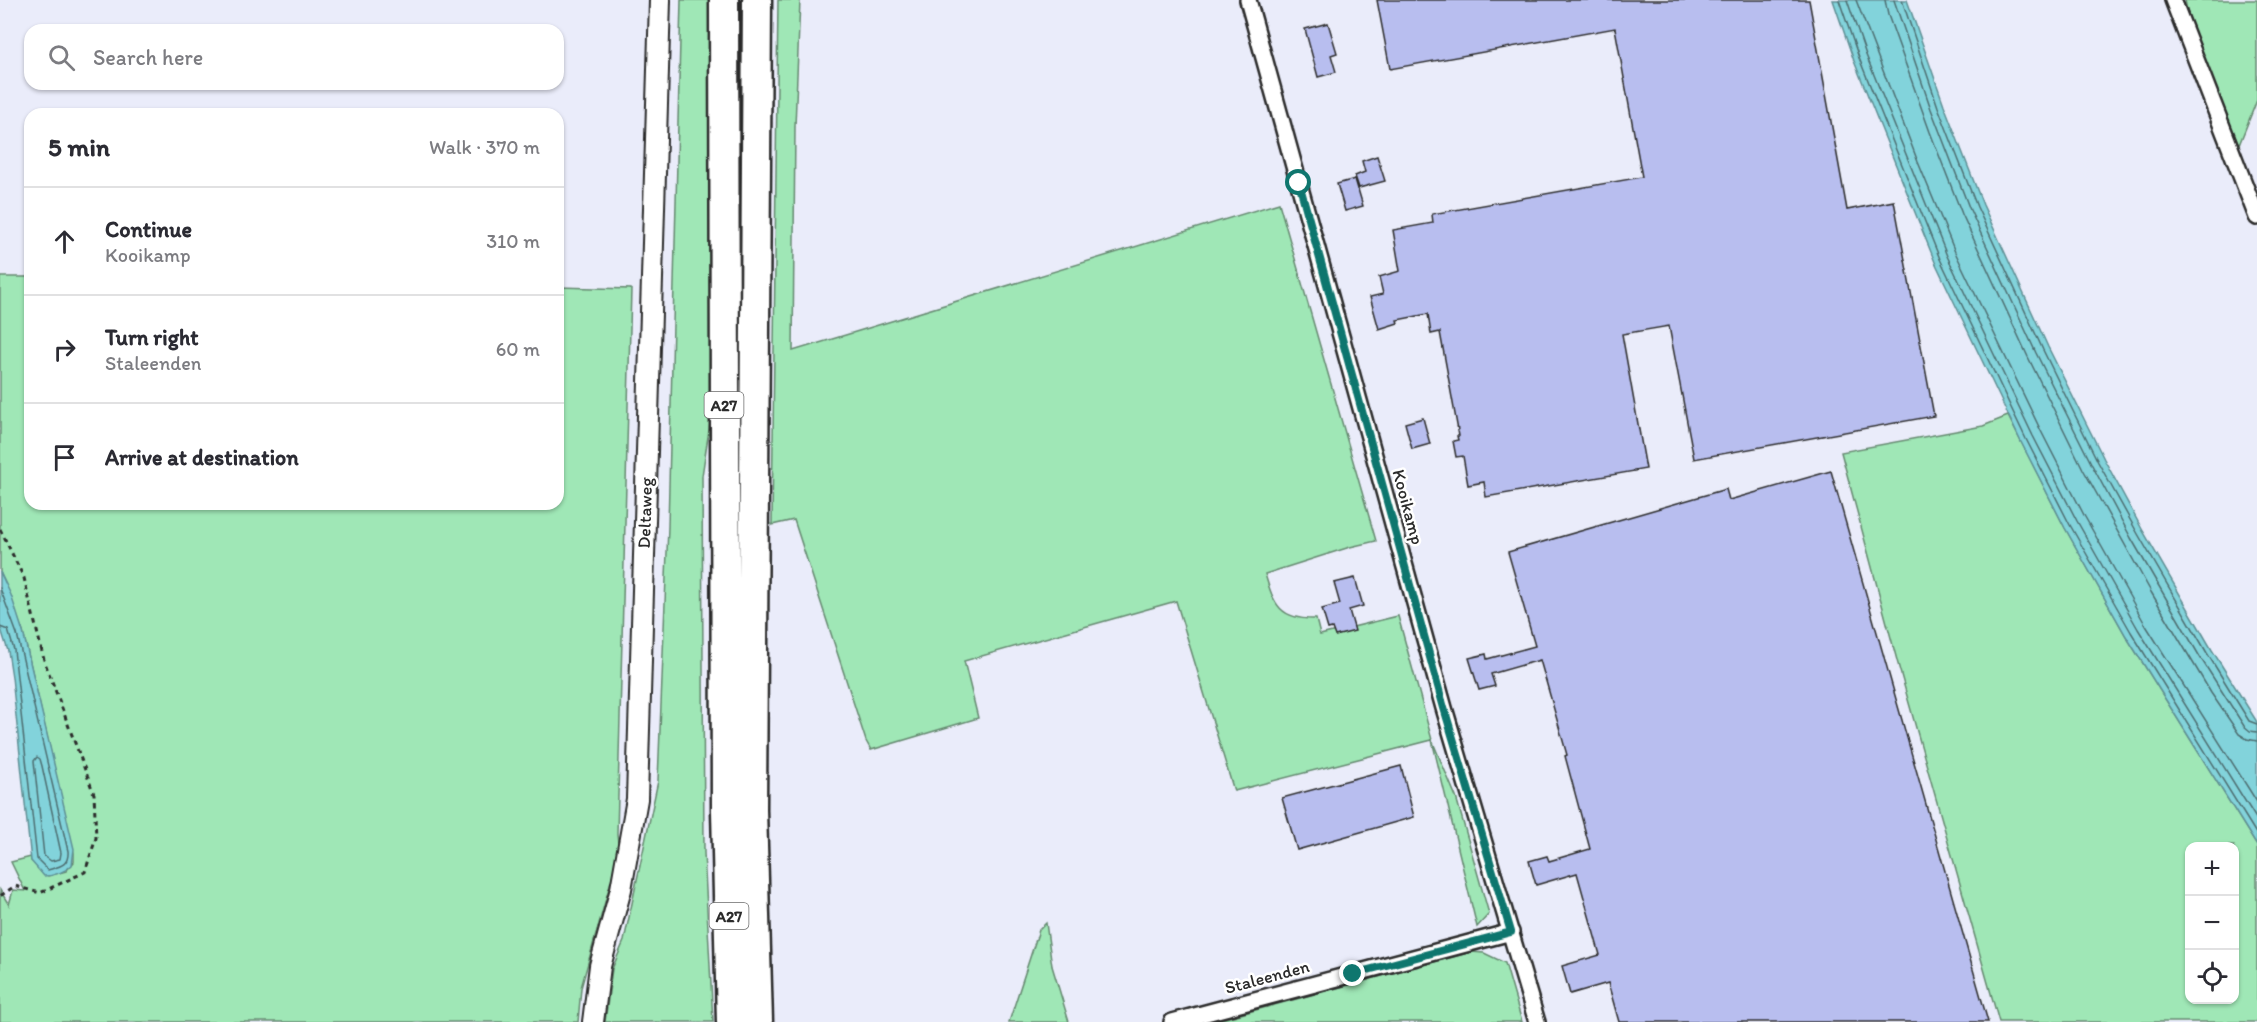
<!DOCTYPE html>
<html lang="en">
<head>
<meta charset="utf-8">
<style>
  body { margin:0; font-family:Itim,sans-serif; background:#f7f7f7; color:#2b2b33 }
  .controls { position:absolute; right:18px; bottom:18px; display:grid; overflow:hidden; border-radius:12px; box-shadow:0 2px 4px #0004 }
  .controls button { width:54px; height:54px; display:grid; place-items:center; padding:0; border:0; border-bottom:2px solid #e1e1e2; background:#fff; color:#2b2b33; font:30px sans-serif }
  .stop { position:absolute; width:18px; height:18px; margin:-14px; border:4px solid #0f766e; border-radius:50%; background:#fff }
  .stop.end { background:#0f766e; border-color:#fff; box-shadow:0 2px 6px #0008 }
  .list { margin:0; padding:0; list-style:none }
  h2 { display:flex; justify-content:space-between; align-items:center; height:78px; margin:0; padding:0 24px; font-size:26px }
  h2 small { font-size:20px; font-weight:400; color:#7c7c81 }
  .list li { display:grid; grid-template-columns:39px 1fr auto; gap:18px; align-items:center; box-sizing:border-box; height:108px; padding:0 24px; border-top:2px solid #e1e1e2 }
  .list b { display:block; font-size:22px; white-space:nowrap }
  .list p { margin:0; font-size:20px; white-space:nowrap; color:#7c7c81 }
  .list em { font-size:20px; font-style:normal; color:#7c7c81 }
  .icon { flex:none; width:33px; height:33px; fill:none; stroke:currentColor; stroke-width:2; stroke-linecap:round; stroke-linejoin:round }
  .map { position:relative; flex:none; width:2257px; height:1022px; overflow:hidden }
  .search { position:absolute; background:#fff; box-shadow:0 2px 4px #0004; left:24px; top:24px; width:540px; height:66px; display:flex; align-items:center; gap:15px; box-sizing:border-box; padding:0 21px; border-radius:18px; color:#7c7c81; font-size:22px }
  .panel { position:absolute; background:#fff; box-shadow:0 2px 4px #0004; left:24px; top:108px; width:540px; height:402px; border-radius:18px }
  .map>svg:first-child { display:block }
  .green { fill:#9fe7b6; stroke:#658970; stroke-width:1.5; fill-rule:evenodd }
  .water { fill:#82d3db; stroke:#5f9095; stroke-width:1.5 }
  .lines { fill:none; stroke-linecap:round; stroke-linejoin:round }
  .shore { stroke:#4e6e71; stroke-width:1.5 }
  .building { fill:#b8beef; stroke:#2b2b2b; stroke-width:1.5 }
  .minor-casing { stroke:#2b2b2b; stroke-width:20 }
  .tertiary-casing { stroke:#2b2b2b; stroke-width:24 }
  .motorway-casing { stroke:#2b2b2b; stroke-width:33 }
  .path { stroke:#2b2b2b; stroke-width:3; stroke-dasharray:4.5 4.5; stroke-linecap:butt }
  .minor { stroke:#fff; stroke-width:15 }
  .tertiary { stroke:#fff; stroke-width:20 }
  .motorway { stroke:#fff; stroke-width:28 }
  .route { stroke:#0f766e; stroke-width:8 }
  .labels { text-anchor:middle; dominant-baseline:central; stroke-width:5; stroke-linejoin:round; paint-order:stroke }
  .shield { fill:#fff; stroke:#6b6b6b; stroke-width:1.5 }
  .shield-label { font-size:16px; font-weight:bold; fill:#2b2b2b }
  .street-label { font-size:18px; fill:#2b2b2b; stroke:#fff }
</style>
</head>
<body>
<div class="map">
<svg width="2257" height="1022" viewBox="0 0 2257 1022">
  <rect width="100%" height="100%" fill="#eaecfa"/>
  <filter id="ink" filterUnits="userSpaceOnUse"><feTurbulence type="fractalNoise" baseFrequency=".0167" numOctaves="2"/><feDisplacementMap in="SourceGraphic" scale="12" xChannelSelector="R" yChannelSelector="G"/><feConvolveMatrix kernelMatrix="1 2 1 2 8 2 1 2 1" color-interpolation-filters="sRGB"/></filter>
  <g filter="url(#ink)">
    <path class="green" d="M681 0H718L710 423 702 476 704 853 713 1022H605L612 969 624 941 658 781 668 527Z
      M778 0H800L795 126 793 351 1279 203 1376 541 1350 547 1265 574C1274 605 1280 620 1316 619L1320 635 1398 616 1432 740 1456 797 1489 914 1477 927 1432 740 1234 791 1176 601 964 661 978 718 871 750 866 741 794 520 772 525Z
      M2185 0H2257V100L2239 145 2199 47 2188 16Z
      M0 277H30V504H558V287L631 289 617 834 619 852 581 988 578 1022H0V890L9 905 13 890 25 891 11 862 31 857V861L48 876 66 871 74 862V853L23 632 0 572Z
      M2008 416 2065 528 2126 636 2257 846V1022H1999L1898 664 1841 452 1983 426ZM2190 846H2234V1000H2190Z
      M1046 923 1052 966 1069 1022H1009L1039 930Z
      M1471 952 1484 953 1505 963 1522 1022H1211Z"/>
    <path class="water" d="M1833 0H1907L1944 105 1983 205 2048 347 2104 459 2143 531 2212 650 2257 722V846L2126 636 2065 528 2021 442 1935 262 1854 61Z
      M0 572 11 595 23 632 74 849 72 865C65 872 54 876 44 876L31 861 12 677 8 651 0 626Z"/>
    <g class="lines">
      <path class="shore" d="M1839 0 1859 58 1940 259 2026 439 2070 525 2131 632 2257 835
        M1847 0 1866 55 1947 256 2033 436 2077 521 2138 629 2257 820
        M1856 0 1918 162 1955 252 2041 431 2085 517 2145 624 2257 802
        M1885 0 1888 15 1930 132 1962 214 2028 357 2083 469 2151 592 2211 693 2239 734 2247 739 2257 741
        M1894 0 1931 109 1970 210 2036 353 2092 465 2131 538 2200 657 2244 726 2250 731 2257 732
        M1902 0 1938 107 1977 207 2043 350 2098 462 2138 534 2207 653 2249 721 2257 724
        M0 588 17 634 68 851C69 865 61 866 48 870L37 859 14 650 8 630 0 627
        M37 757 40 759 42 766 61 853 60 859 51 861 44 856 34 761Z"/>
    </g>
    <path class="building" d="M1377 0H1809L1847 210 1894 201 1934 416 1694 459 1669 326 1622 334 1646 469 1486 497 1484 482 1468 485 1463 456 1456 457 1453 441 1458 440 1457 436H1459L1440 332 1431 334 1428 314 1397 320 1398 323 1379 329 1370 297 1383 294 1379 277 1400 271 1393 230 1433 223 1432 214 1642 177 1615 28 1390 69Z
      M1328 23 1337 53 1331 55 1336 72 1318 77 1305 29Z
      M1377 156 1385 181 1359 188 1355 176 1365 172 1362 161Z
      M1355 179 1363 206 1345 211 1337 184Z
      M1423 418 1430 444 1412 449 1405 423Z
      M1831 471 1988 1022H1619L1608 983 1570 994 1562 966 1600 955 1577 873 1536 885 1529 861 1547 856 1549 861 1590 849 1565 756 1567 755 1540 660 1491 674 1495 686 1479 690 1469 658 1486 654 1487 659 1535 646 1508 552 1726 489 1729 500Z
      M1355 578 1363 606 1349 610 1355 631 1335 636 1332 628 1328 629 1322 609 1340 604 1334 583Z
      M1401 766 1414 817 1297 850 1282 798Z"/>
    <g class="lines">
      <defs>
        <path id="minor" d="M1248 0 1444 708 1537 1022
          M2173 0 2257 217
          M1172 1022 1511 932"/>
        <path id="tertiary" d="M593 1022 600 966 621 889 637 799 660 0"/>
        <path id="motorway" d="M724 0 726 810 731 1022
          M757 0 752 810 758 1022"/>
      </defs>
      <use href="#minor" class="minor-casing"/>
      <use href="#tertiary" class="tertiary-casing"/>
      <use href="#motorway" class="motorway-casing"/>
      <path class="path" d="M0 529 24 578 44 660 94 794 96 838 85 872 40 893 15 886 0 896"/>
      <use href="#minor" class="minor"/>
      <use href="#tertiary" class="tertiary"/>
      <use href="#motorway" class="motorway"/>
    </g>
  </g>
  <g class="lines" filter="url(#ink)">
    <path class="route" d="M1299 183 1444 708 1511 932 1353 974"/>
  </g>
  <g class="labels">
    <g class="shield">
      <rect x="704.5" y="392" width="39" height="26" rx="4.5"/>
      <rect x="709.5" y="903" width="39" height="26" rx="4.5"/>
    </g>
    <g class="shield-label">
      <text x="724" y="405">A27</text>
      <text x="729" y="916">A27</text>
    </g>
    <g class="street-label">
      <text transform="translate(1408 507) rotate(75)">Kooikamp</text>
      <text transform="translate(645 513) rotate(-88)">Deltaweg</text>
      <text transform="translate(1267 977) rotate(-15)">Staleenden</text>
    </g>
  </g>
</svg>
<div class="controls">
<button>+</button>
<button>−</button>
<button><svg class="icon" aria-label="locate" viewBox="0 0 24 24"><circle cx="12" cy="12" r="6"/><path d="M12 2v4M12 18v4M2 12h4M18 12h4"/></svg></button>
</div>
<div class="stop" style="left:1299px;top:183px"></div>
<div class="stop end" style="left:1353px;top:974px"></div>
<div class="search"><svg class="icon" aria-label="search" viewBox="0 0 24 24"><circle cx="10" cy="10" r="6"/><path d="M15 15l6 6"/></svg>Search here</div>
<section class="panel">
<h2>5 min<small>Walk · 370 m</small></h2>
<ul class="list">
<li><svg class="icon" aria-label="ahead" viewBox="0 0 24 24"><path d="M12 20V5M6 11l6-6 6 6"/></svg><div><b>Continue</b><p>Kooikamp</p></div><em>310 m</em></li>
<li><svg class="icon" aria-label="right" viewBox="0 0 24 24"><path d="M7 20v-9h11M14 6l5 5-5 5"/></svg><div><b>Turn right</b><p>Staleenden</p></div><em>60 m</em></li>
<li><svg class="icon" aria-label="arrive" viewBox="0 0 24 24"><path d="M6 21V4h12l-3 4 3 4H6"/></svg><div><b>Arrive at destination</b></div></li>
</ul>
</section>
</div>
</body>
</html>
